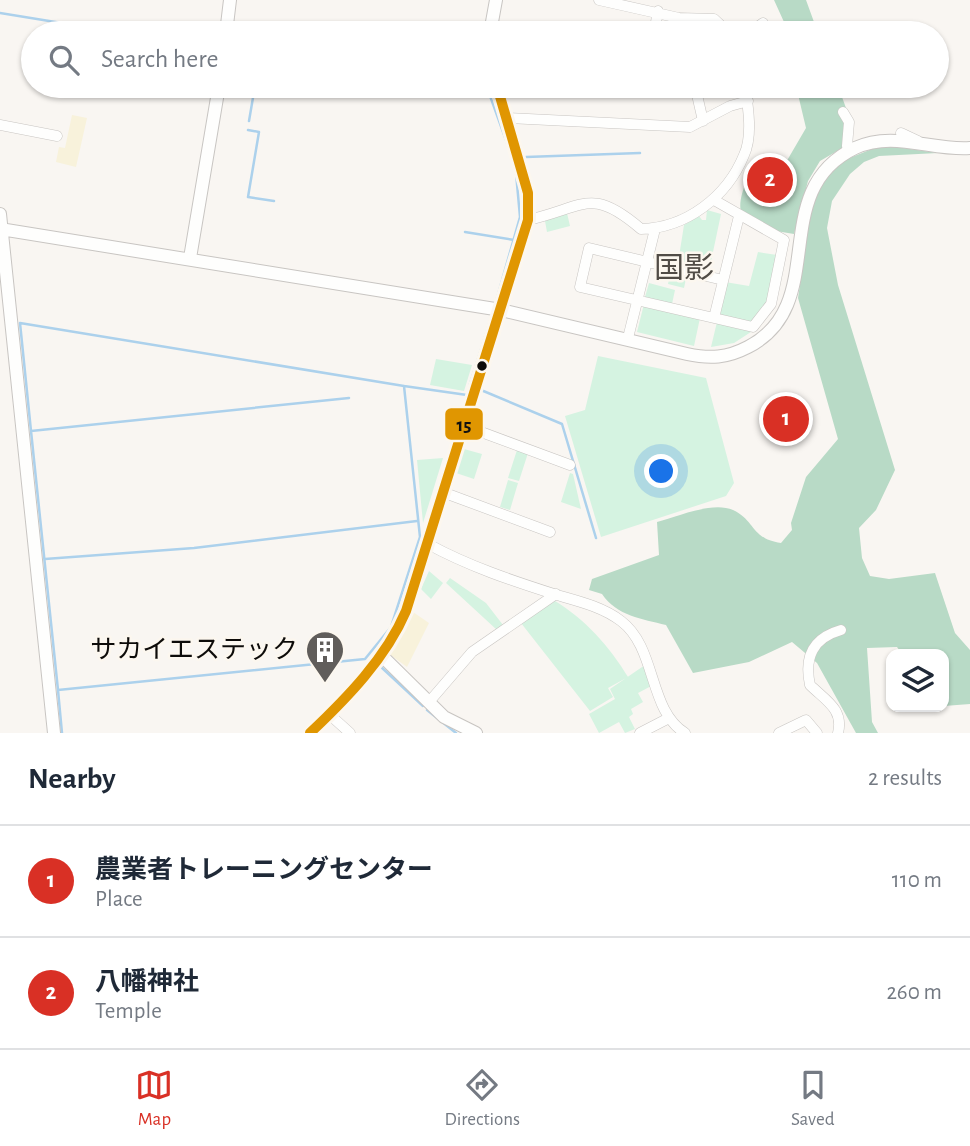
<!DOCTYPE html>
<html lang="en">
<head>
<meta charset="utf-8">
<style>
  body { margin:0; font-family:"Alegreya Sans","Noto Sans JP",sans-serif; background:#f6f6f7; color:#1f2937 }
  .controls { position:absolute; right:21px; bottom:21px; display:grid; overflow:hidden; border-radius:14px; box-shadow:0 2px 5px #0004 }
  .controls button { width:63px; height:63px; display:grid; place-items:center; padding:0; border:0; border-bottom:2px solid #e0e1e3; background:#fff; color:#1f2937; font:35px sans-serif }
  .you { position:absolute; left:662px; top:472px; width:24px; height:24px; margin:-18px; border:5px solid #fff; border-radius:50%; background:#1a73e8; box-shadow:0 0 0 10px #1a73e833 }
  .badge { display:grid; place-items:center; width:46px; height:46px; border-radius:50%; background:#d93025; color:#fff; font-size:23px; font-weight:700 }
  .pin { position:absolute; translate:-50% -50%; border:4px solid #fff; box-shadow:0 2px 7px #0006 }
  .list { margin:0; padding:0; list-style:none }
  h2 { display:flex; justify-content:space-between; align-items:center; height:91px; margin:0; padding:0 28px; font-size:30px }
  h2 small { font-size:23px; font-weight:400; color:#747a83 }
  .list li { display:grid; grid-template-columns:46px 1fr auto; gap:21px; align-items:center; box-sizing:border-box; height:112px; padding:0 28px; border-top:2px solid #e0e1e3 }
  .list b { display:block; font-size:26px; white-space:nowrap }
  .list p { margin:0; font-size:23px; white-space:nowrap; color:#747a83 }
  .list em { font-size:23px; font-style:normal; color:#747a83 }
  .icon { flex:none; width:38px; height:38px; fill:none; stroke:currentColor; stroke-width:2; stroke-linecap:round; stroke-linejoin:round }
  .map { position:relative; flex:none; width:970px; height:733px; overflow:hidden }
  .search { position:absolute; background:#fff; box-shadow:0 2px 5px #0004; left:21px; right:21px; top:21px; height:77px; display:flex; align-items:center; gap:18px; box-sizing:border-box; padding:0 24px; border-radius:38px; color:#747a83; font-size:26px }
  .sheet { height:315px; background:#fff }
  nav { display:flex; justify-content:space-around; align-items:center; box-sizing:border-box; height:98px; border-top:2px solid #e0e1e3; background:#fff; font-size:19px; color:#747a83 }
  nav a { display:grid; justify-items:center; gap:4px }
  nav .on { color:#d93025 }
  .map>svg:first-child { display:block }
  .green { fill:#d5f3e1 }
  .forest { fill:#b8dac6 }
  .sand { fill:#f8f2db }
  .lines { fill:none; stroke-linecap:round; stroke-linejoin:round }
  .stream { stroke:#acd1ec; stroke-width:2.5 }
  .minor-casing { stroke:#c8c5c2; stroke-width:11 }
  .tertiary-casing { stroke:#c8c5c2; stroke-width:14 }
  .minor { stroke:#fefefd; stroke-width:10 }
  .tertiary { stroke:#fefefd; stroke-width:12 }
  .bus-1-casing { stroke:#fcf7ef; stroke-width:16 }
  .bus-1 { stroke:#e09601; stroke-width:10 }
  .bus-dot { fill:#0d0b09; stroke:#fcf7ef; stroke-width:2.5 }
  .labels { text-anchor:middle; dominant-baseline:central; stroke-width:5; stroke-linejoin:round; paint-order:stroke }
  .poi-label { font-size:26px; fill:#0d0b09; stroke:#fcf7ef; text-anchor:end }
  .quarter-label { font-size:30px; fill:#514c46; stroke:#fcf7ef }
  .line-badge { stroke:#fcf7ef; stroke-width:2.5 }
  .pale-badge-label { font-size:19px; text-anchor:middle; font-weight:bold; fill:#111 }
</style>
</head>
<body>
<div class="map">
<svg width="970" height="733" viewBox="0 0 970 733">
  <rect width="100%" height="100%" fill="#f9f6f2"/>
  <path class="green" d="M707 210 721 214 709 271 678 263 684 225 699 216 702 220H706Z
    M567 213 570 226 547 232 545 221Z
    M758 252 777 255 768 302 753 323 717 316 725 282 749 286Z
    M671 270 687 274 684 288 668 284Z
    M649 283 675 290 672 304 645 297Z
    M644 304 700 318 694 346 637 332Z
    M717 322 754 330 734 343 711 347Z
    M598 356 706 378 734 483 726 496 601 537 565 416 585 410Z
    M436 359 472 365 464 391 430 385Z
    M464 449 482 454 474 479 456 473Z
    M517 450 528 453 519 481 508 478Z
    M443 458 423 523 417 460Z
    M570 473 573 474 581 509 561 502Z
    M508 480 518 483 510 510 500 507Z
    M429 571 443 583 431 599 421 589Z
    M450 578 486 603 503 625 497 630 446 583Z
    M555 601C585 619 610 647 628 677L608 688 613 697 590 711 521 623Z
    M645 665 655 684 638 693 643 702 631 709 633 714 629 717 635 729 625 733 619 722 599 733 589 714 615 699 610 689Z"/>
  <path class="forest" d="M774 0H806L818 33H789Z
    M796 86H838L850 119 844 147 820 161 808 181 794 234 776 231 741 213C737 195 751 171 760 156L785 164 806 128Z
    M882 145 938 153 879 156 864 162 850 174 832 201 827 228 838 285 895 470 876 510 859 528 862 558 870 576 889 579 935 573 955 633 970 650V704L944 706V654H902L897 647 867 648 872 722 878 733H856L817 663 792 642 749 662 693 673 666 625C642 619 617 616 602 594L589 590 592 579 659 555 657 522C677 517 712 501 733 510 756 521 751 539 781 543L792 530 791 523 806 477 838 439 798 298 810 217 812 202 824 178 847 159Z"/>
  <path class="sand" d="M72 115 87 118 76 167 56 162 59 147 65 148Z
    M413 612 429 623 407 667 389 654Z"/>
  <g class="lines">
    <path class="stream" d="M0 13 123 33
      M445 86 489 93 511 154
      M249 121 255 86
      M248 130 259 132 248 197 274 201
      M526 157 640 153
      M465 232 514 240
      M497 298 520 217 516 173
      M470 384 490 321
      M481 390 562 424 596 538
      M349 398 31 431 58 690 365 659 391 627 420 537 404 386 467 395
      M31 431 20 323 404 386
      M45 559 194 548 417 521
      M380 666 423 706
      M58 690 62 733
      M427 710 456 733"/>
    <defs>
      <path id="minor" d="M599 0 679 18 714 19 729 33
        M654 33 658 11
        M749 33 763 23
        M695 86 703 121
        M843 112 849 122 847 146
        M506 118 690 127 730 106 748 101
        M0 125 57 136
        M901 133 918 141
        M714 200 784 240 771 304 753 327 580 287 589 248 723 280
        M528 220C585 207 591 186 641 229 686 228 727 197 744 155 753 136 748 106 745 86
        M714 318 739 216
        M628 338 655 229
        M465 426 570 465
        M445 493 550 532
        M428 544C468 566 513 581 557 595 578 601 603 607 621 621 657 648 648 710 685 733
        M429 702 472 652 556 594
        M330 715 350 733
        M640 733 669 718
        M779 733 806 720 817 733
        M838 733C844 709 825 700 810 685 804 657 813 638 841 630"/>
      <path id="tertiary" d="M226 33 230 0
        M490 33 496 0
        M0 214 54 733
        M0 229 501 310 687 354C710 359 727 358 748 347 832 304 765 191 855 148 893 130 932 151 970 148
        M190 258 219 86
        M381 655 444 717 476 733
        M310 733C347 698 386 658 406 611L528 220V193L497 86"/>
    </defs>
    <use href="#minor" class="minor-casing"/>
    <use href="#tertiary" class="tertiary-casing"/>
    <use href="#minor" class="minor"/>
    <use href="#tertiary" class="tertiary"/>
    <defs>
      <path id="bus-1" d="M310 733C347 698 386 658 406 611L528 220V193L497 86"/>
    </defs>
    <use href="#bus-1" class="bus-1-casing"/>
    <use href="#bus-1" class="bus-1"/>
  </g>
  <defs>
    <symbol id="building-pin" viewBox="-11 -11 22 30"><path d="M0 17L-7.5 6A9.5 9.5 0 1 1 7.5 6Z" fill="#605d5b" stroke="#fcf7ef"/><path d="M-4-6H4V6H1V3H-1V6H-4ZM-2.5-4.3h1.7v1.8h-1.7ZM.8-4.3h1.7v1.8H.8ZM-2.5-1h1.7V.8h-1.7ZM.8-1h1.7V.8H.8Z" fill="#fff"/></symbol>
  </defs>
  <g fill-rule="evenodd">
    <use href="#building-pin" x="303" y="628" width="44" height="60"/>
  </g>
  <circle class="bus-dot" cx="482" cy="366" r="6"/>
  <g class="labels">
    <g class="poi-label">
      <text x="298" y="650">サカイエステック</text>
    </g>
    <g class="quarter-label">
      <text x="684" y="269">国影</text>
    </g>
  </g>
  <rect class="line-badge" x="444" y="407" width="40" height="34" rx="7" fill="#e09601"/>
  <g class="pale-badge-label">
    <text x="464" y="431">15</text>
  </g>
</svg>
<div class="controls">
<button><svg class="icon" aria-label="layers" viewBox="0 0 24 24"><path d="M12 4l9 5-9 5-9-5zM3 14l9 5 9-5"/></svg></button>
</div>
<div class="you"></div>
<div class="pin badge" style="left:786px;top:419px">1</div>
<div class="pin badge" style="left:770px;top:180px">2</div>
<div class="search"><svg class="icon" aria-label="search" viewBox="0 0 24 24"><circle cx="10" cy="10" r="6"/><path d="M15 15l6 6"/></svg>Search here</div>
</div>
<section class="sheet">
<h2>Nearby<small>2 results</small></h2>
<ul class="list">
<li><span class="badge">1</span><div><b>農業者トレーニングセンター</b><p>Place</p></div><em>110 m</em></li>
<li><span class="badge">2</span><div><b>八幡神社</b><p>Temple</p></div><em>260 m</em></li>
</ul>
</section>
<nav>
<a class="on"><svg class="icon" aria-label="map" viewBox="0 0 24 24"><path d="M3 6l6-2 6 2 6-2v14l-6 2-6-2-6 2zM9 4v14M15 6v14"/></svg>Map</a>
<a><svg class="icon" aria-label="directions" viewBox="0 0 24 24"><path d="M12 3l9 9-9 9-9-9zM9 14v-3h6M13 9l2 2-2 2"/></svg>Directions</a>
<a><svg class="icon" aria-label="saved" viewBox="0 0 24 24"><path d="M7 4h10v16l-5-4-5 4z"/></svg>Saved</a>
</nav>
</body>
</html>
